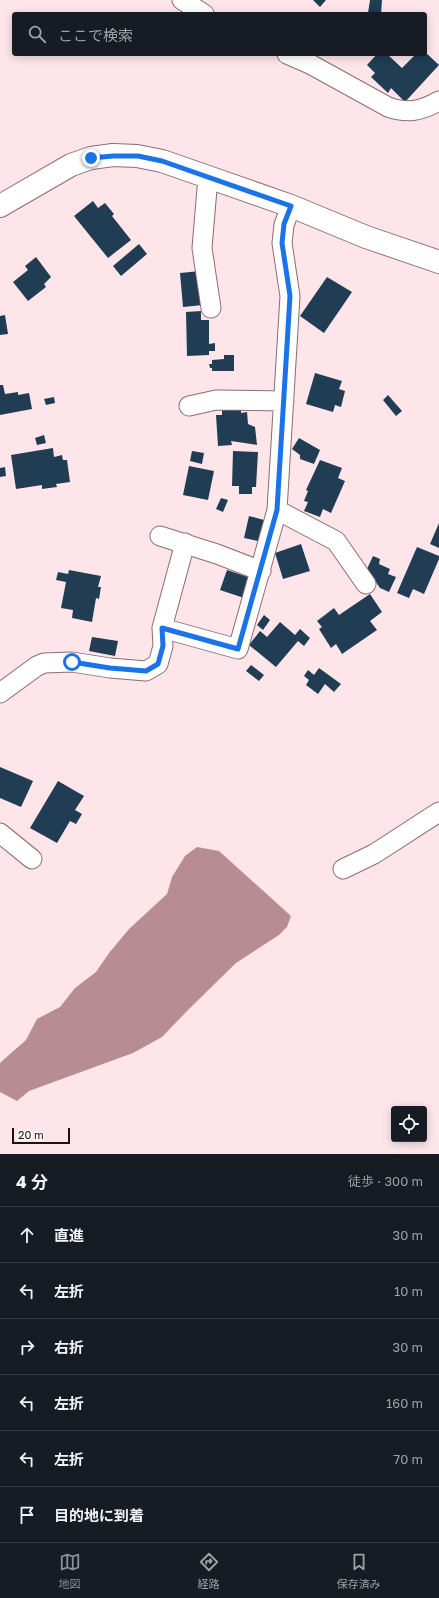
<!DOCTYPE html>
<html lang="ja">
<head>
<meta charset="utf-8">
<style>
  body { margin:0; font-family:"Golos Text","Noto Sans JP",sans-serif; background:#242831; color:#f1f3f6 }
  .controls { position:absolute; right:12px; bottom:12px; display:grid; overflow:hidden; border-radius:4px; box-shadow:0 2px 10px #0003 }
  .controls button { width:36px; height:36px; display:grid; place-items:center; padding:0; border:0; border-bottom:1px solid #363941; background:#171b24; color:#f1f3f6; font:20px sans-serif }
  .scale { position:absolute; left:12px; bottom:10px; width:58px; box-sizing:border-box; padding-left:4px; border:2px solid #1e1113; border-top:0; font-size:11px; line-height:14px; white-space:nowrap; color:#1e1113; -webkit-text-stroke:3px #fafafa; paint-order:stroke }
  .stop { position:absolute; width:12px; height:12px; margin:-9px; border:3px solid #1a73e8; border-radius:50%; background:#fff }
  .stop.end { background:#1a73e8; border-color:#fff; box-shadow:0 1px 4px #0008 }
  .list { margin:0; padding:0; list-style:none }
  h2 { display:flex; justify-content:space-between; align-items:center; height:52px; margin:0; padding:0 16px; font-size:17px }
  h2 small { font-size:13px; font-weight:400; color:#9ea1a6 }
  .list li { display:grid; grid-template-columns:26px 1fr auto; gap:12px; align-items:center; box-sizing:border-box; height:56px; padding:0 16px; border-top:1px solid #363941 }
  .list b { display:block; font-size:15px; white-space:nowrap }
  .list em { font-size:13px; font-style:normal; color:#9ea1a6 }
  .icon { flex:none; width:22px; height:22px; fill:none; stroke:currentColor; stroke-width:2; stroke-linecap:round; stroke-linejoin:round }
  .map { position:relative; flex:none; width:439px; height:1154px; overflow:hidden }
  .search { position:absolute; background:#171b24; box-shadow:0 2px 10px #0003; left:12px; right:12px; top:12px; height:44px; display:flex; align-items:center; gap:10px; box-sizing:border-box; padding:0 14px; border-radius:4px; color:#9ea1a6; font-size:15px }
  .sheet { height:388px; background:#171b24 }
  nav { display:flex; justify-content:space-around; align-items:center; box-sizing:border-box; height:56px; border-top:1px solid #363941; background:#171b24; font-size:11px; color:#9ea1a6 }
  nav a { display:grid; justify-items:center; gap:2px }
  nav .on { color:#8c9099 }
  .map>svg:first-child { display:block }
  .water { fill:#b78c93 }
  .building { fill:#203d54 }
  .lines { fill:none; stroke-linecap:round; stroke-linejoin:round }
  .minor-casing { stroke:#8d6b71; stroke-width:21 }
  .tertiary-casing { stroke:#8d6b71; stroke-width:24 }
  .minor { stroke:#fff; stroke-width:19 }
  .tertiary { stroke:#fff; stroke-width:22 }
  .route { stroke:#1a73e8; stroke-width:5 }
</style>
</head>
<body>
<div class="map">
<svg width="439" height="1154" viewBox="0 0 439 1154">
  <rect width="100%" height="100%" fill="#fde5e9"/>
  <path class="water" d="M197 847 219 851 291 916 287 927 279 935 236 963 188 1010 162 1037 133 1053 29 1091 17 1101 0 1092V1064L1 1062 26 1040 37 1019 60 1007 75 988 96 972 109 953 129 929 167 894 172 877 185 856Z"/>
  <path class="building" d="M313 0H326L320 7Z
    M370 0H382L381 14 368 13Z
    M425 52 439 65 405 102 391 88 388 93 371 77 375 73 367 65 377 54H387L402 68 416 54H425Z
    M93 201 98 208 105 203 114 214 112 216 131 240 108 258 74 216Z
    M139 244 147 254 121 276 113 266Z
    M36 257 51 277 44 284 46 287 28 301 13 282 28 270 25 266Z
    M200 271 203 305 183 307 180 273Z
    M327 277 352 292 324 333 300 316Z
    M201 311V320H209V344L215 343V351H209V355L187 356 186 312Z
    M5 315 8 334 0 335V316Z
    M224 355H234V371H212V368H210L209 364H212V360L224 359Z
    M315 373 342 381 339 389 345 391 341 407 335 405 333 412 306 404Z
    M0 385H3L5 394 18 392V395L29 393 32 409 0 415Z
    M388 395 402 411 396 416 383 400Z
    M54 397 55 403 46 405 44 399Z
    M241 409V413L247 412 248 424 255 427 257 445 231 441 232 445 218 446 216 415H222V410Z
    M44 435 46 443 37 445 35 438Z
    M299 438 320 450 314 464 300 459V455L292 449Z
    M53 448 54 457 62 455 63 460H67L70 482 56 484 57 487 42 489V485L16 489 11 455Z
    M192 451 204 453 202 464 190 461Z
    M233 451 258 452 256 487H252V494H239V486H232Z
    M320 460 342 468 338 478 345 481 331 513 323 509 320 517 304 511 308 502 304 501 308 491 306 490Z
    M189 466 214 471 208 500 183 495Z
    M5 467 6 476 0 477V468Z
    M221 498 228 500 223 512 216 509Z
    M249 516 264 520 258 541 244 538Z
    M439 523V548L430 544Z
    M301 544 310 571 283 579 275 553Z
    M417 547 439 556V559L424 594 413 589 409 598 397 593Z
    M373 556 380 559 379 564 390 569 388 574 396 577 389 592 380 588 367 569Z
    M69 570 101 576 98 587H101L99 599 96 598 92 622 72 618 73 610 61 608 66 582 56 580 58 572 68 574Z
    M227 570 251 578 244 598 220 590Z
    M370 594 382 612 370 621 377 630 342 654 336 644 331 648 319 629 322 627 317 621 334 608 339 615Z
    M264 615 270 620 263 630 257 625Z
    M280 622 295 635 300 629 310 638 304 646 298 641 276 667 249 645 260 631 267 637Z
    M92 637 118 641 115 656 89 651Z
    M251 665 264 675 259 681 246 671Z
    M319 668 341 684 334 692 325 684 318 694 306 685 309 680 304 676 308 670 314 675Z
    M0 767 33 781 21 807 0 798Z
    M58 781 84 796 75 810 82 814 76 824 70 821 57 843 30 828Z"/>
  <g class="lines">
    <defs>
      <path id="minor" d="M182 0 204 14
        M287 54 310 64 388 107C408 114 421 111 439 101
        M208 177 202 248 211 308
        M189 406 216 400 284 401
        M277 510 336 541 366 584
        M160 536 217 554 261 571
        M162 628 185 543
        M0 693 37 666 44 663 72 662 110 668 146 671 158 664 163 646 162 628 238 649 277 510 290 296 282 243 284 225 291 206
        M0 833 32 859
        M343 869 374 854 439 812"/>
      <path id="tertiary" d="M0 206 71 165 91 158 113 155 137 156 162 161 208 177 291 206 366 237 439 262"/>
    </defs>
    <use href="#minor" class="minor-casing"/>
    <use href="#tertiary" class="tertiary-casing"/>
    <use href="#minor" class="minor"/>
    <use href="#tertiary" class="tertiary"/>
  </g>
  <g class="lines">
    <path class="route" d="M72 662 110 668 146 671 158 664 163 646 162 628 238 649 277 510 290 296 282 243 284 224 291 206 162 161 138 156H113L91 158"/>
  </g>
</svg>
<div class="controls">
<button><svg class="icon" aria-label="locate" viewBox="0 0 24 24"><circle cx="12" cy="12" r="6"/><path d="M12 2v4M12 18v4M2 12h4M18 12h4"/></svg></button>
</div>
<div class="scale">20 m</div>
<div class="stop" style="left:72px;top:662px"></div>
<div class="stop end" style="left:91px;top:158px"></div>
<div class="search"><svg class="icon" aria-label="search" viewBox="0 0 24 24"><circle cx="10" cy="10" r="6"/><path d="M15 15l6 6"/></svg>ここで検索</div>
</div>
<section class="sheet">
<h2>4 分<small>徒歩 · 300 m</small></h2>
<ul class="list">
<li><svg class="icon" aria-label="ahead" viewBox="0 0 24 24"><path d="M12 20V5M6 11l6-6 6 6"/></svg><div><b>直進</b></div><em>30 m</em></li>
<li><svg class="icon" aria-label="left" viewBox="0 0 24 24"><path d="M17 20v-9H6M10 6l-5 5 5 5"/></svg><div><b>左折</b></div><em>10 m</em></li>
<li><svg class="icon" aria-label="right" viewBox="0 0 24 24"><path d="M7 20v-9h11M14 6l5 5-5 5"/></svg><div><b>右折</b></div><em>30 m</em></li>
<li><svg class="icon" aria-label="left" viewBox="0 0 24 24"><path d="M17 20v-9H6M10 6l-5 5 5 5"/></svg><div><b>左折</b></div><em>160 m</em></li>
<li><svg class="icon" aria-label="left" viewBox="0 0 24 24"><path d="M17 20v-9H6M10 6l-5 5 5 5"/></svg><div><b>左折</b></div><em>70 m</em></li>
<li><svg class="icon" aria-label="arrive" viewBox="0 0 24 24"><path d="M6 21V4h12l-3 4 3 4H6"/></svg><div><b>目的地に到着</b></div></li>
</ul>
</section>
<nav>
<a class="on"><svg class="icon" aria-label="map" viewBox="0 0 24 24"><path d="M3 6l6-2 6 2 6-2v14l-6 2-6-2-6 2zM9 4v14M15 6v14"/></svg>地図</a>
<a><svg class="icon" aria-label="directions" viewBox="0 0 24 24"><path d="M12 3l9 9-9 9-9-9zM9 14v-3h6M13 9l2 2-2 2"/></svg>経路</a>
<a><svg class="icon" aria-label="saved" viewBox="0 0 24 24"><path d="M7 4h10v16l-5-4-5 4z"/></svg>保存済み</a>
</nav>
</body>
</html>
